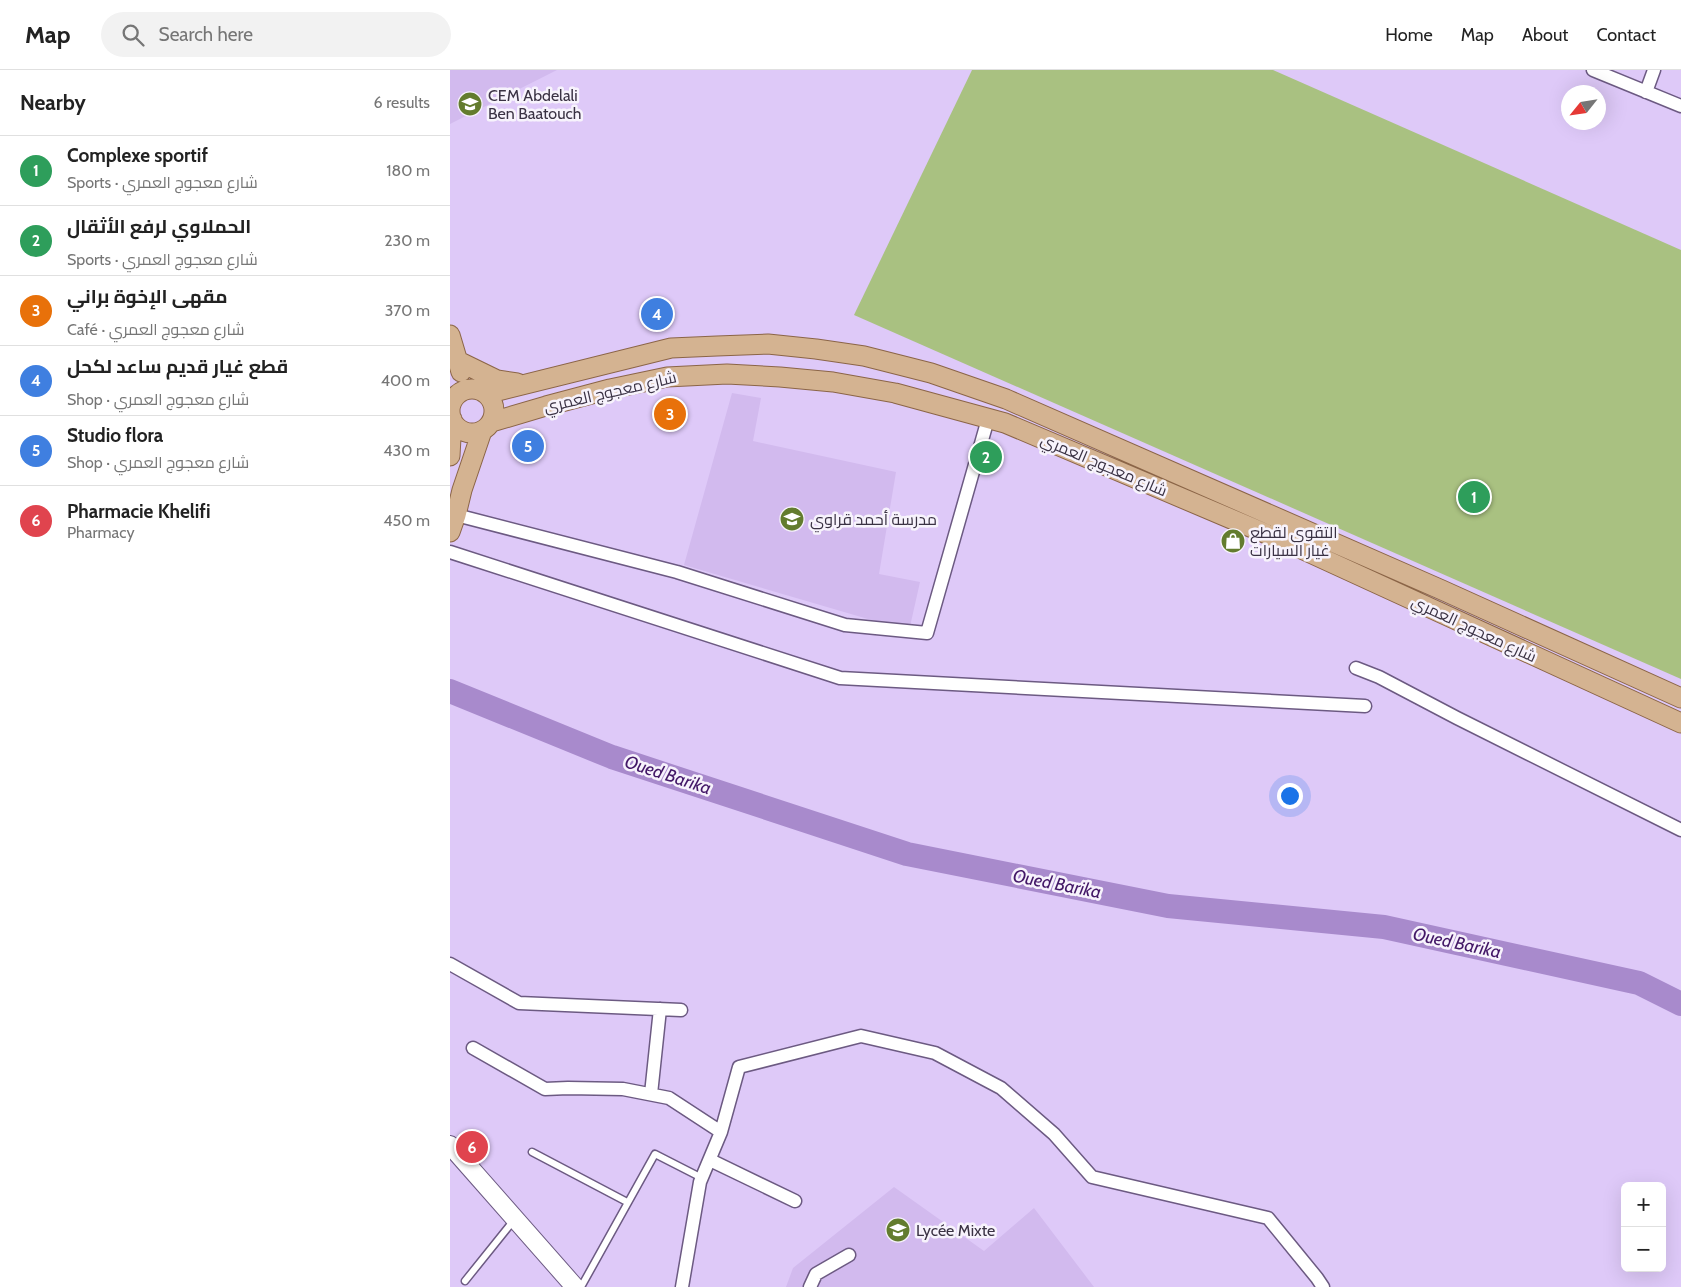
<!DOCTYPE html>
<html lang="en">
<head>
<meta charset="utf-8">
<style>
  body { margin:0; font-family:Cabin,Cairo,sans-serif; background:#f2f2f2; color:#222 }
  .controls { position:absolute; right:15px; bottom:15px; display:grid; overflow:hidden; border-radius:8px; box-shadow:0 5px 20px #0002 }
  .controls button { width:45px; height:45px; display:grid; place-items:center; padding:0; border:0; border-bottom:1px solid #e0e0e0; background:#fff; color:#222; font:25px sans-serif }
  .compass { position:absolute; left:1111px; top:15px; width:45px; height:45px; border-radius:50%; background:#fff; box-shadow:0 5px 20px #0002; rotate:240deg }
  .you { position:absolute; left:839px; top:725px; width:18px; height:18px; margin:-12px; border:4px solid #fff; border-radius:50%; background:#1a73e8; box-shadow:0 0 0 8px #1a73e833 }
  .badge { display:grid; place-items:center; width:32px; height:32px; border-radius:50%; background:#637c2e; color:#fff; font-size:16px; font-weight:700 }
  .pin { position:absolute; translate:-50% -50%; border:2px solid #fff; box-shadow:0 1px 5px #0006 }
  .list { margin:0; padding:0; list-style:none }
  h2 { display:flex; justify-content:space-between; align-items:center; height:65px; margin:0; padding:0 20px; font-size:21px }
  h2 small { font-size:16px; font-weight:400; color:#767676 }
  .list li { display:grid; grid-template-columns:32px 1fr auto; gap:15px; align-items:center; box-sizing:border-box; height:70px; padding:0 20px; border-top:1px solid #e0e0e0 }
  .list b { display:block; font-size:19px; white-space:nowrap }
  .list p { margin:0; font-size:16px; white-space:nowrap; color:#767676 }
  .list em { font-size:16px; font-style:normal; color:#767676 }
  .icon { flex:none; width:28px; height:28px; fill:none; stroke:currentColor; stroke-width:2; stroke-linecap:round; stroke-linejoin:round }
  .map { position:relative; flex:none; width:1231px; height:1217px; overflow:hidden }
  header { display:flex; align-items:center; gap:30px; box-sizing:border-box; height:70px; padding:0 25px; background:#fff; border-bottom:1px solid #e0e0e0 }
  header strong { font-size:24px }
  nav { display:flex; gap:28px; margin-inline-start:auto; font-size:18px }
  .search { width:350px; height:45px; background:#f2f2f2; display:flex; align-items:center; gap:12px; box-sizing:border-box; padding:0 18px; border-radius:28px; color:#767676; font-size:19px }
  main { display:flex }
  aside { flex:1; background:#fff }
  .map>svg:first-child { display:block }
  .built { fill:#d2baee }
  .green { fill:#a9c181 }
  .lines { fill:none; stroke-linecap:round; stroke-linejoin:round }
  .river { stroke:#a88acc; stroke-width:24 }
  .lane-casing { stroke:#6c5a82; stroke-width:9 }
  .street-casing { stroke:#6c5a82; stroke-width:15 }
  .secondary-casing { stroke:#6c5a82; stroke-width:20 }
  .primary-casing { stroke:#8b6547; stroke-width:21 }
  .lane { stroke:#fff; stroke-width:6 }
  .street { stroke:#fff; stroke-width:12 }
  .secondary { stroke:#fff; stroke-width:18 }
  .primary { stroke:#d4b391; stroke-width:19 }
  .labels { text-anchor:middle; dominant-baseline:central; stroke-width:5; stroke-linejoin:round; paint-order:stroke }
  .poi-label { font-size:16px; fill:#3a3244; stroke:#f7f3fc; text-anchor:start }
  .street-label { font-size:16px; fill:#3a3244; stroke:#f7f3fc }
  .water-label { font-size:18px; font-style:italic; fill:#431867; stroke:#f7f3fc }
</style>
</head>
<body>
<header>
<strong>Map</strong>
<div class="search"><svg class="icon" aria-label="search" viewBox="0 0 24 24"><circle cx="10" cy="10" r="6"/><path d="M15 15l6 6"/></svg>Search here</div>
<nav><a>Home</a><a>Map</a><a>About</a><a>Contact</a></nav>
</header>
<main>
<aside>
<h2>Nearby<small>6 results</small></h2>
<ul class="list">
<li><span class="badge" style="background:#2e9e5b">1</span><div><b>Complexe sportif</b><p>Sports · شارع معجوج العمري</p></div><em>180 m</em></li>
<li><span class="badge" style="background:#2e9e5b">2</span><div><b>الحملاوي لرفع الأثقال</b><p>Sports · شارع معجوج العمري</p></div><em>230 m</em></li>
<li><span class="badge" style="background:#e8710a">3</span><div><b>مقهى الإخوة براني</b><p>Café · شارع معجوج العمري</p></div><em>370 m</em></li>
<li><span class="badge" style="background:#3f7fe0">4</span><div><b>قطع غيار قديم ساعد لكحل</b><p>Shop · شارع معجوج العمري</p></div><em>400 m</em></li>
<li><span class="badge" style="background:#3f7fe0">5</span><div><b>Studio flora</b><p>Shop · شارع معجوج العمري</p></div><em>430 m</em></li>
<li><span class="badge" style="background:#e0444e">6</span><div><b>Pharmacie Khelifi</b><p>Pharmacy</p></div><em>450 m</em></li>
</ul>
</aside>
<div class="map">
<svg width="1231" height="1217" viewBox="0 0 1231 1217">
  <rect width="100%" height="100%" fill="#dec9f8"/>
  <path class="built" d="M0 0H107L0 54Z
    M282 323 311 328 303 371 446 402 429 504 470 512 459 561 234 495Z
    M444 1117 534 1181 584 1138 644 1217H336L343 1198Z"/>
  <path class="green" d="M522 0H823L1231 180V609L404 245Z"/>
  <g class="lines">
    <path class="river" d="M0 621 162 687 457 784 718 836 934 857 1189 913 1231 934"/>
    <defs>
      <path id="lane" d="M82 1082 177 1132
        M15 1211 64 1150
        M131 1217 205 1084 252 1108"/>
      <path id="street" d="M1143 0 1231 36
        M1196 22 1204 0
        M6 445 227 502 395 555 477 563 538 349
        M0 482 390 608 915 636
        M906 598 929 607 1007 648 1231 760
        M0 894 69 933 231 940
        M23 978 95 1019 118 1018 173 1019 219 1028 271 1062
        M201 1024 210 939
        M260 1090 345 1131
        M232 1217 250 1112 271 1062 289 997 411 966 485 983 551 1018 604 1064 642 1107 818 1148 867 1208 873 1217
        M360 1217 366 1204 399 1185"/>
      <path id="secondary" d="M0 1075 125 1217"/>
      <path id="primary" d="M0 265 11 302
        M6 290 47 310 67 313
        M0 341a22 22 0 1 1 44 0a22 22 0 1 1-44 0Z
        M36 324 221 278 267 276 318 274 366 279 414 286 481 303 556 329 992 520 1231 628
        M42 352 96 336 160 319 217 307 277 304 330 307 383 312 445 323 555 353 845 476 1231 653
        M0 386 2 349
        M0 462 6 445 12 420 32 361"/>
    </defs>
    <use href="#lane" class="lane-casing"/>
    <use href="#street" class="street-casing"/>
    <use href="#secondary" class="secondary-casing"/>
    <use href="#primary" class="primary-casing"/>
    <use href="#lane" class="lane"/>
    <use href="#street" class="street"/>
    <use href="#secondary" class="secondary"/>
    <use href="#primary" class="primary"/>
  </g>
  <defs>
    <symbol id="school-disc" viewBox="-11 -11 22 22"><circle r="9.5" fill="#637c2e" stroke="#f7f3fc"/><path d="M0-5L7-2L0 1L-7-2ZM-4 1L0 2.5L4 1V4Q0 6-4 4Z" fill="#fff"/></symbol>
    <symbol id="shop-disc" viewBox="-11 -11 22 22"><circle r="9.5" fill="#637c2e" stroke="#f7f3fc"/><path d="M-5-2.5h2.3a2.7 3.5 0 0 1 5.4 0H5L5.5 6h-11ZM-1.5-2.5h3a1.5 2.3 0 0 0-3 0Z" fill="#fff"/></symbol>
  </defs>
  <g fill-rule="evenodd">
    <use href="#school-disc" x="6" y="20" width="28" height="28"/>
    <use href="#school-disc" x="328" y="435" width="28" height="28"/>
    <use href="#shop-disc" x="769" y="457" width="28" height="28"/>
    <use href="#school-disc" x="434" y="1146" width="28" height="28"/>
  </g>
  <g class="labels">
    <g class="poi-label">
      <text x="38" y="25">CEM Abdelali<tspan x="38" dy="18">Ben Baatouch</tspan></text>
      <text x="360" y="449">مدرسة أحمد قراوي</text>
      <text x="800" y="462">التقوى لقطع<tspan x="800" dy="18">غيار السيارات</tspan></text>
      <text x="466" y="1160">Lycée Mixte</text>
    </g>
    <g class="street-label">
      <text transform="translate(160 322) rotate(-13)">شارع معجوج العمري</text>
      <text transform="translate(654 395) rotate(23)">شارع معجوج العمري</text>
      <text transform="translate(1024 559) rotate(25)">شارع معجوج العمري</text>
    </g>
    <g class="water-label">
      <text transform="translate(218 705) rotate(18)">Oued Barika</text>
      <text transform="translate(607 814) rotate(11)">Oued Barika</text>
      <text transform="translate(1007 873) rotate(12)">Oued Barika</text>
    </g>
  </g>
</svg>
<div class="controls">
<button>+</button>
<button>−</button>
</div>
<svg class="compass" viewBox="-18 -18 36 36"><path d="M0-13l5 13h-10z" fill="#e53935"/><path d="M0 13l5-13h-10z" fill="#767676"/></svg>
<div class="you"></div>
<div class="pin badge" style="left:1024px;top:427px;background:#2e9e5b">1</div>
<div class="pin badge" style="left:536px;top:387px;background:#2e9e5b">2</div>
<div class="pin badge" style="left:220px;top:344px;background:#e8710a">3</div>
<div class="pin badge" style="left:207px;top:244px;background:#3f7fe0">4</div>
<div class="pin badge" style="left:78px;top:376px;background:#3f7fe0">5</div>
<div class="pin badge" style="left:22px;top:1077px;background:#e0444e">6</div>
</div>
</main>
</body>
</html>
